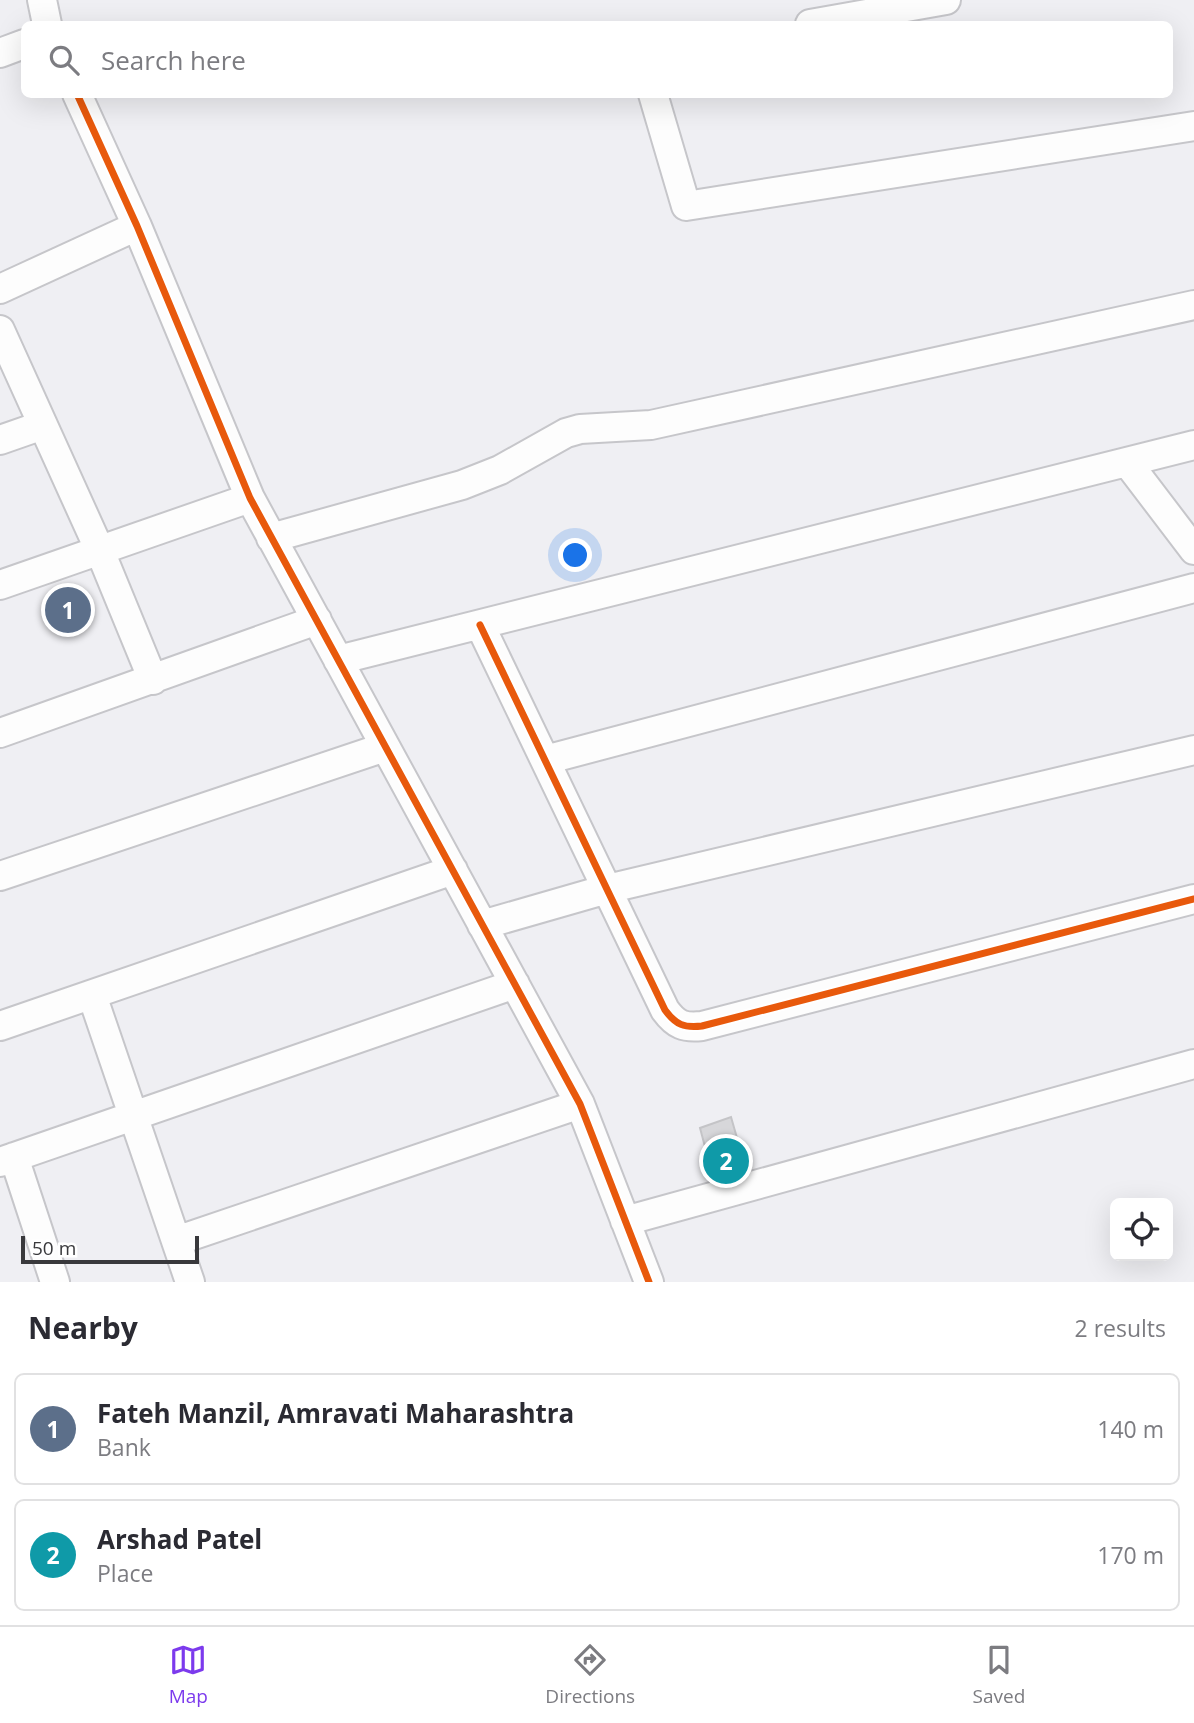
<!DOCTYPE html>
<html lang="en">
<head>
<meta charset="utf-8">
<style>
  body { margin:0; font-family:"Open Sans",sans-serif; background:#f7f7f7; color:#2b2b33 }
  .controls { position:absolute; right:21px; bottom:21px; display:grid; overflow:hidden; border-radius:10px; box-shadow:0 7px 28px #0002 }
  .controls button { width:63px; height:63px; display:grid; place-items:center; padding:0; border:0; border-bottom:2px solid #e1e1e2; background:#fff; color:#2b2b33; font:35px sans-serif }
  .scale { position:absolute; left:21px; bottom:18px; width:178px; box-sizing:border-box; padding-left:7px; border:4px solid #39393c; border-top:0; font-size:19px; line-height:24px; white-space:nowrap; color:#39393c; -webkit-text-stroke:5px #fff; paint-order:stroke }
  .you { position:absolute; left:576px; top:556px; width:24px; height:24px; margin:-18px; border:5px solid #fff; border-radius:50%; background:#1a73e8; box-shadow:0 0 0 10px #1a73e833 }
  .badge { display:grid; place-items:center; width:46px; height:46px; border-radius:50%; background:#7c3aed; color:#fff; font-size:23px; font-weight:700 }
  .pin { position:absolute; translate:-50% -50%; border:4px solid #fff; box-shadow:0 2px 7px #0006 }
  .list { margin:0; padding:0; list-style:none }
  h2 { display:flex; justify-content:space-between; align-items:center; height:91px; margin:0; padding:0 28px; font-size:30px }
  h2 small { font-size:23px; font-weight:400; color:#7c7c81 }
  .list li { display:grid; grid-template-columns:46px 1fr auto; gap:21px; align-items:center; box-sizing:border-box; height:112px; margin:0 14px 14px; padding:0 14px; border:2px solid #e1e1e2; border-radius:10px }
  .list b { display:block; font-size:26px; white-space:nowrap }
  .list p { margin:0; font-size:23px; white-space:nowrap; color:#7c7c81 }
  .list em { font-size:23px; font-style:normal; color:#7c7c81 }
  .icon { flex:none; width:38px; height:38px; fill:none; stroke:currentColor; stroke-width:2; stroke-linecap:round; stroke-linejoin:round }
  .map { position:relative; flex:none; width:1194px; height:1282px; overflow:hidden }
  .search { position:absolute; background:#fff; box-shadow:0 7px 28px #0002; left:21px; right:21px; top:21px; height:77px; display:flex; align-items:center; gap:18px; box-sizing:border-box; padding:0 24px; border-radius:10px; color:#7c7c81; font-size:26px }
  .sheet { height:343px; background:#fff }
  nav { display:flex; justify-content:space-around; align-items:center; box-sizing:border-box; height:98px; border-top:2px solid #e1e1e2; background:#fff; font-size:19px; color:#7c7c81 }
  nav a { display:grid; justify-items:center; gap:4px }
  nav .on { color:#7c3aed }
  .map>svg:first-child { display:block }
  .building { fill:#d7d7da; stroke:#c4c4c7; stroke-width:2 }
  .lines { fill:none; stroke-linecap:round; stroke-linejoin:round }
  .minor-casing { stroke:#c6c6ca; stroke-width:32 }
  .minor { stroke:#fdfdfd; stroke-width:28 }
  .cycleway-casing { stroke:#fff; stroke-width:11 }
  .cycleway { stroke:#e8590c; stroke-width:7 }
</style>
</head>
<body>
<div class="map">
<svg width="1194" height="1282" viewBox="0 0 1194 1282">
  <rect width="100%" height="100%" fill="#efeff3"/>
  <path class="building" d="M731 1117 753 1194 720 1203 700 1128Z"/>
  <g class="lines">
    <defs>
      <path id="minor" d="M42 0 47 24
        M810 24 946 0
        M0 53 24 44
        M77 94 137 226 250 498 580 1104 649 1282
        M653 94 686 206 1194 126
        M0 289 137 226
        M0 330 100 551 153 680
        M0 440 43 425
        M1127 462 1194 550
        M271 538 462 485 500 470 566 433 580 429 651 425 1194 305
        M0 585 250 498
        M480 625 665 1010C676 1025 684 1028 702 1026L1194 899
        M338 660 1194 445
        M0 733 317 620
        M545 760 1194 588
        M0 876 385 747
        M482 925 607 889 1194 750
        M92 995 190 1282
        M0 1026 453 870
        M14 1157 55 1282
        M0 1162 515 984
        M625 1221 1194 1064
        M176 1241 580 1104"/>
    </defs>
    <use href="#minor" class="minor-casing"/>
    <use href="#minor" class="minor"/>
    <defs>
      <path id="cycleway" d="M77 94 137 226 250 498 580 1104 649 1282
        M480 625 665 1010C676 1025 684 1028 702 1026L1194 899"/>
    </defs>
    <use href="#cycleway" class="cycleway-casing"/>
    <use href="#cycleway" class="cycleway"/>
  </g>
</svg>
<div class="controls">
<button><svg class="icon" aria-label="locate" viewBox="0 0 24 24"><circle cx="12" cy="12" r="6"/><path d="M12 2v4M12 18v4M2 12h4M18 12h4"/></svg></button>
</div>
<div class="scale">50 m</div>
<div class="you"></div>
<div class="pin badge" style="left:68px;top:610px;background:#5c6f8a">1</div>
<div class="pin badge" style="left:726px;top:1161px;background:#0f9aa8">2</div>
<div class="search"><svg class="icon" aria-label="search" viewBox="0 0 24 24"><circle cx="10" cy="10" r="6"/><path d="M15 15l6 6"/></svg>Search here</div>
</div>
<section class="sheet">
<h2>Nearby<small>2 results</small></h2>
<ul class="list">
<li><span class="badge" style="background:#5c6f8a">1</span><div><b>Fateh Manzil, Amravati Maharashtra</b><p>Bank</p></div><em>140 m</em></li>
<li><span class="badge" style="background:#0f9aa8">2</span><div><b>Arshad Patel</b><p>Place</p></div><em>170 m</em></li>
</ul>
</section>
<nav>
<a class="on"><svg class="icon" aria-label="map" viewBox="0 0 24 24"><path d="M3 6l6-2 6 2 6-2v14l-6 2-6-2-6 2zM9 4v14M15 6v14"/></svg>Map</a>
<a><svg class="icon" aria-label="directions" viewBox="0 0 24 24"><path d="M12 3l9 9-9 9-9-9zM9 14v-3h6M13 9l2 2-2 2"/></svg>Directions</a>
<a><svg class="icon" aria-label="saved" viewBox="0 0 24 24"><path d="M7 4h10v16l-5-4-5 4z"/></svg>Saved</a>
</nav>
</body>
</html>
